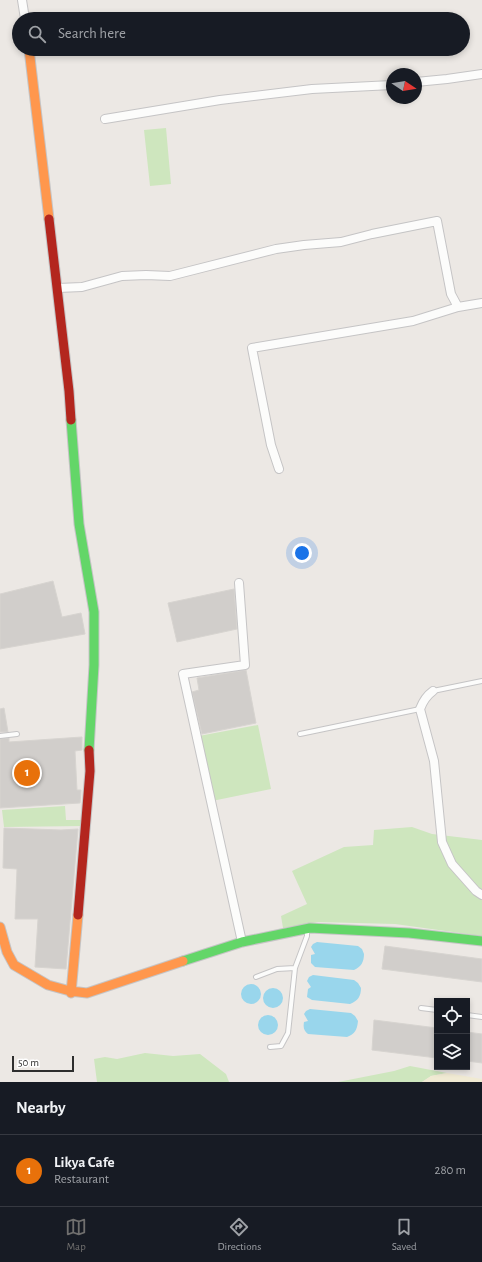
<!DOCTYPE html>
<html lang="en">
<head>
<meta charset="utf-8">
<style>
  body { margin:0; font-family:"Alegreya Sans",sans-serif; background:#242831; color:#f1f3f6 }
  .controls { position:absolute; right:12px; bottom:12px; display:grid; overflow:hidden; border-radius:0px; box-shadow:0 2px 6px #0003 }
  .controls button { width:36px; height:36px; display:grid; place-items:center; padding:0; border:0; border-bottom:1px solid #363941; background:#171b24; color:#f1f3f6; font:20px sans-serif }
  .compass { position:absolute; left:386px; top:68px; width:36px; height:36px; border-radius:50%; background:#171b24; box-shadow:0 2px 6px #0003; rotate:102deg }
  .scale { position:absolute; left:12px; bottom:10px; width:62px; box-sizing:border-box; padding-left:4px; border:2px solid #2e2e2e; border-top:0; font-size:11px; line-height:14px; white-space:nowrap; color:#2e2e2e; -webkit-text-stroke:3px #fff; paint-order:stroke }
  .you { position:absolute; left:302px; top:553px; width:14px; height:14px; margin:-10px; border:3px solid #fff; border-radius:50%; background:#1a73e8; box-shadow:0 0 0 6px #1a73e833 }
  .badge { display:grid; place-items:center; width:26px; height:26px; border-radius:50%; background:#706f6e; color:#fff; font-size:13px; font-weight:700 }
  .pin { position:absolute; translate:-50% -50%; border:2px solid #fff; box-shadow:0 1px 4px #0006 }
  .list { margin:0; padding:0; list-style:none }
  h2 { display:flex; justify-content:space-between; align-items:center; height:52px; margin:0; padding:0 16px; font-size:17px }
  h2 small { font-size:13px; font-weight:400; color:#9ea1a6 }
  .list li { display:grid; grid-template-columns:26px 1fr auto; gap:12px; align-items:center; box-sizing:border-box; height:72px; padding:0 16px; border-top:1px solid #363941 }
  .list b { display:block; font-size:15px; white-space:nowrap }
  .list p { margin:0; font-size:13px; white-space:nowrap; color:#9ea1a6 }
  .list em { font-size:13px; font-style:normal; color:#9ea1a6 }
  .icon { flex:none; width:22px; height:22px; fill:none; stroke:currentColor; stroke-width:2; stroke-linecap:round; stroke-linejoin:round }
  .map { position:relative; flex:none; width:482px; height:1082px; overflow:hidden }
  .search { position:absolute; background:#171b24; box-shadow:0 2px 6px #0003; left:12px; right:12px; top:12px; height:44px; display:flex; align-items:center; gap:10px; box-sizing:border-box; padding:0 14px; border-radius:22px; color:#9ea1a6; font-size:15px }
  .sheet { height:124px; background:#171b24 }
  nav { display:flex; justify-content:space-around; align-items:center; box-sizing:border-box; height:56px; border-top:1px solid #363941; background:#171b24; font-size:11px; color:#9ea1a6 }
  nav a { display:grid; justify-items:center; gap:2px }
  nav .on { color:#706f6e }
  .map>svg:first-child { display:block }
  .green { fill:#cee6be }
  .sand { fill:#f0ead3 }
  .water { fill:#99d6ec }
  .building { fill:#d1cecb; stroke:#d7d4d0 }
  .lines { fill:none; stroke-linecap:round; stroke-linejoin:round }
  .lane-casing { stroke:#c5c4c5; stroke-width:6 }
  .street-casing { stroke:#c5c4c5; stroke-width:10 }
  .fast-casing { stroke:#c5c4c5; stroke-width:11 }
  .slow-casing { stroke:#c5c4c5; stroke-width:11 }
  .jam-casing { stroke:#c5c4c5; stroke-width:11 }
  .lane { stroke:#fcfcfb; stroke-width:4 }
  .street { stroke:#fcfcfb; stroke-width:8 }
  .fast { stroke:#63d668; stroke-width:9 }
  .slow { stroke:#ff974d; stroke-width:9 }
  .jam { stroke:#b3261e; stroke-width:9 }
</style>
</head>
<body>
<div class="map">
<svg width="482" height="1082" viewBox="0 0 482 1082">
  <rect width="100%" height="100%" fill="#ece8e4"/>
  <path class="green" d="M166 128 171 184 150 186 144 130Z
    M258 725 271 789 212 801 199 736Z
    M65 806 66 820H83V826L4 827 2 810Z
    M412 827 432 834 482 840V936L395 924 318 922 283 928 281 916 307 904 292 871 344 847 373 845 374 830Z
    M145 1053 173 1056 200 1054 226 1074 229 1082H97L94 1059 105 1057 117 1059Z
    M410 1066 447 1073 431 1076 422 1082H338L394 1071Z"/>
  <path class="sand" d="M447 1073 482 1079V1082H422L431 1076Z"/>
  <path class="water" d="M317 942 358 946 362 949 364 954C364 962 361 967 354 970L315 967 311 963V955L315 954 311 947 313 944Z
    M313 975 354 980 358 983 361 988C361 996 358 1001 350 1004L312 1000 307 997 308 989 311 987 307 981 309 977Z
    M241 994a10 10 0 1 1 20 0a10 10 0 1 1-20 0Z
    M263 998a10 10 0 1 1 20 0a10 10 0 1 1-20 0Z
    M310 1009 351 1013 355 1016 358 1021C357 1030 355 1034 347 1037L308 1034C304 1031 303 1028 304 1022L308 1021 304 1014 306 1011Z
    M258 1025a10 10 0 1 1 20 0a10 10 0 1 1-20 0Z"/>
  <path class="building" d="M53 581 62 617 81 613 85 634 0 649V594Z
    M234 589 237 629 177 642 168 603Z
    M246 670 256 723 202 734 192 692 199 690 197 678Z
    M4 708 8 732H0V709Z
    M82 737V750L75 751 77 790H81L80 803 0 808V739L9 738V742Z
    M4 828 61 830 78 829 66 969 35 967 38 919H15L17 869 3 868Z
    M385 946 482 959V982L382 969Z
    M374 1020 437 1028V1058L372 1050Z
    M467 1032 482 1034V1063L467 1061Z"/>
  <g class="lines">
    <defs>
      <path id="lane" d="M433 691 482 681
        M300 734 420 709
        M0 736 17 734
        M256 977 277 969 295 968
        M421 1008 437 1010
        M467 1015 482 1017
        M270 1047 281 1046 288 1033 295 968 307 936V929"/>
      <path id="street" d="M22 0 25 19
        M416 82 447 79 482 74
        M105 119 220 100 312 89 392 85
        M58 288 82 287 122 276 146 275 170 276 276 249 304 245 341 242 372 234 437 221 451 294 458 307
        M279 469 271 445 252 348 413 321 458 307 482 303
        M239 583 245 665 183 674 242 942
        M433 691C426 696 423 701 420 709L434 761 442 842 452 864 476 891 482 895"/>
      <path id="fast" d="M71 420 79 524 94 612V665L89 750
        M183 961 242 942 310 928 409 933 482 941"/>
      <path id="slow" d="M29 49 49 219
        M0 927 7 952 14 965 48 985 70 991 87 993 183 961
        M71 993 78 915"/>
      <path id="jam" d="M49 219 69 391 71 420
        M78 915 90 771 89 750"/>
    </defs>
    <use href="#lane" class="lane-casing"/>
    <use href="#street" class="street-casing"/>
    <use href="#fast" class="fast-casing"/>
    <use href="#slow" class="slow-casing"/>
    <use href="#jam" class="jam-casing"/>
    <use href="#lane" class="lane"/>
    <use href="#street" class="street"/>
    <use href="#fast" class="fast"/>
    <use href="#slow" class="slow"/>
    <use href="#jam" class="jam"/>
  </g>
</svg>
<div class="controls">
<button><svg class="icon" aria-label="locate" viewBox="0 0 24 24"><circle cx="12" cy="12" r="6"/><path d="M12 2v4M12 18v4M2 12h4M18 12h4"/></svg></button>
<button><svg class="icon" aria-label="layers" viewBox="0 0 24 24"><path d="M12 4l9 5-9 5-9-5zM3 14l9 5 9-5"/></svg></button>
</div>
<svg class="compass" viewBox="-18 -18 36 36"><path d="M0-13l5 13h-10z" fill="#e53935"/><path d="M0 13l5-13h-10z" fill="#9ea1a6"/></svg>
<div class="scale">50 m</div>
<div class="you"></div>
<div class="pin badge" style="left:27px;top:773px;background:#e8710a">1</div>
<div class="search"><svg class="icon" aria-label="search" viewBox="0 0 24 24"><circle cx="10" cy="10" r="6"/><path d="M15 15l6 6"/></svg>Search here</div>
</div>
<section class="sheet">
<h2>Nearby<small></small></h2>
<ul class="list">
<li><span class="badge" style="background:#e8710a">1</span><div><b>Likya Cafe</b><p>Restaurant</p></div><em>280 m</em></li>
</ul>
</section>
<nav>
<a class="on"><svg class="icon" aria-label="map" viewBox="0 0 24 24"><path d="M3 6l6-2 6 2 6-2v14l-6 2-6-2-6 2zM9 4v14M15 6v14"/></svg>Map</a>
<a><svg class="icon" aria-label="directions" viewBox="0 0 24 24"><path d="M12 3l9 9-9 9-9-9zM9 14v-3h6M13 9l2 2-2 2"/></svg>Directions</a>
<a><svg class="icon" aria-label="saved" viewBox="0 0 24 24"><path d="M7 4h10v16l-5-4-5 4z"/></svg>Saved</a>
</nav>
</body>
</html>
